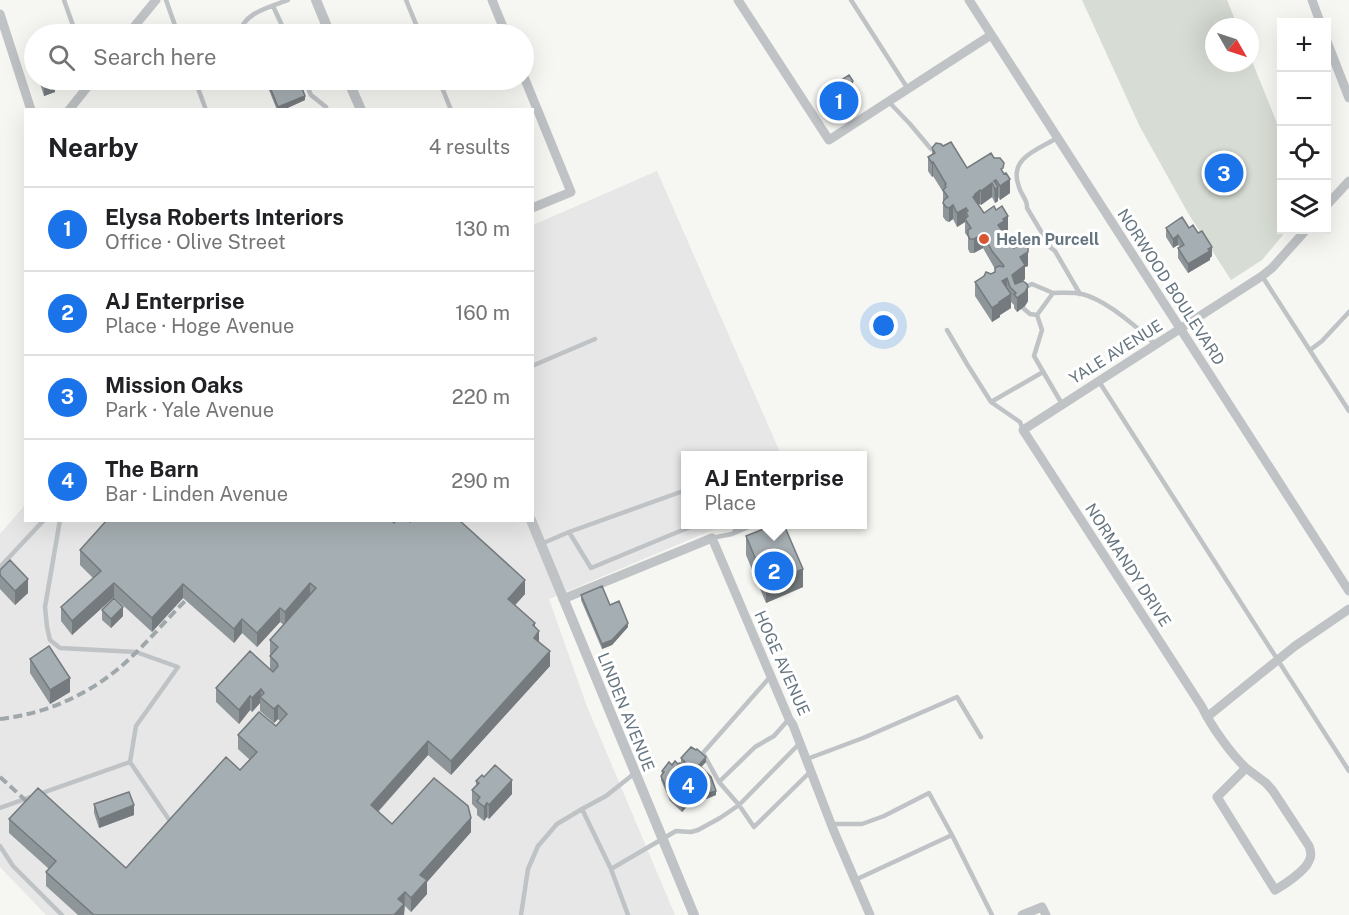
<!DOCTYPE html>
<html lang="en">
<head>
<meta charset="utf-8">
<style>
  body { margin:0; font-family:"Public Sans",sans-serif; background:#f2f2f2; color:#202124 }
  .controls { position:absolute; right:18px; top:18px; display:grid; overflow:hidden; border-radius:0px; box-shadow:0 6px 24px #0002 }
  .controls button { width:54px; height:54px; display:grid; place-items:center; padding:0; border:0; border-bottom:2px solid #e0e0e0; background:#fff; color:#202124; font:30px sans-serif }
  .compass { position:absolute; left:1205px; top:18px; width:54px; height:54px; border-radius:50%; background:#fff; box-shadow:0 6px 24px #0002; rotate:129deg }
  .you { position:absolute; left:884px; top:326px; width:21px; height:21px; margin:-15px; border:4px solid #fff; border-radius:50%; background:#1a73e8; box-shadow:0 0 0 9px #1a73e833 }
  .badge { display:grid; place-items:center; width:39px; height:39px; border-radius:50%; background:#1a73e8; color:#fff; font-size:20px; font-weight:700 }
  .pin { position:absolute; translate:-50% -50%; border:3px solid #fff; box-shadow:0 2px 6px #0006 }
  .popup { position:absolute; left:681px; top:451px; width:186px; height:78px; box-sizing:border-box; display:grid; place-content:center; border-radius:0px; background:#fff; filter:drop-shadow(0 2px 4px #0005); font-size:20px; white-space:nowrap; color:#757577 }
  .popup b { font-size:22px; color:#202124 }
  .popup::after { content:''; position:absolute; left:50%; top:100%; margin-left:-12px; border:12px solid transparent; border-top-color:#fff }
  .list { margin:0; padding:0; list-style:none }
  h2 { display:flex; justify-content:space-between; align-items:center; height:78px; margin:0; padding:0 24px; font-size:26px }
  h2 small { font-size:20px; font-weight:400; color:#757577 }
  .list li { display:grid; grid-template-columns:39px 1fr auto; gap:18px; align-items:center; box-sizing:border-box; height:84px; padding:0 24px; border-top:2px solid #e0e0e0 }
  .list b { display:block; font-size:22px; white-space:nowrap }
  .list p { margin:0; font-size:20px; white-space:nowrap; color:#757577 }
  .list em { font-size:20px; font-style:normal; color:#757577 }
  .icon { flex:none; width:33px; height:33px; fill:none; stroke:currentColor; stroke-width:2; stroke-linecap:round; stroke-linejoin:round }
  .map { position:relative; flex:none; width:1349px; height:915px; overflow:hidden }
  .search { position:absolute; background:#fff; box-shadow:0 6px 24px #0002; left:24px; top:24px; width:510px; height:66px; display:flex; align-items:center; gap:15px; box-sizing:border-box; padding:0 21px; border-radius:33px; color:#757577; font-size:22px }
  .panel { position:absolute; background:#fff; box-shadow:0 6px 24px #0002; left:24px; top:108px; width:510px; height:414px; border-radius:0px }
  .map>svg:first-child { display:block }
  .built { fill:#e6e7e6 }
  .green { fill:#d7dcd4 }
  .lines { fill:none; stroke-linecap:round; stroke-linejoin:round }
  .service { stroke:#bfc3c6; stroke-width:4.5 }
  .minor { stroke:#bfc3c6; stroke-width:9 }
  .tertiary { stroke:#bfc3c6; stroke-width:10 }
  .rail { stroke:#a0a7ab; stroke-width:4; stroke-dasharray:9 4.5; stroke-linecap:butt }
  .wall { fill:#8e9699 }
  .shaded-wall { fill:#747a7d }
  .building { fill:#a5aeb2; stroke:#747a7d; stroke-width:1.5 }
  .poi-dot { fill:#d85530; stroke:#fff; stroke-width:2 }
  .labels { text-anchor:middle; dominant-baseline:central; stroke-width:6; stroke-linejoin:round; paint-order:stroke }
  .poi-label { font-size:16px; font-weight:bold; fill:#667681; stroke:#fff; text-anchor:start }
  .street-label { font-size:16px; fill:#667681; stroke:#fff }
</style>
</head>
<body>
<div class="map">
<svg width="1349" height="915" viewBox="0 0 1349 915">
  <rect width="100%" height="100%" fill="#f6f6f2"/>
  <path class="built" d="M657 171 779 450 775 455 686 456V524L720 525 717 528 549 599 586 704 675 915H46L0 867V534L25 505 26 520H532L533 225Z"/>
  <path class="green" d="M1082 0H1227L1238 27H1214V63H1250V56L1281 133 1282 230H1287L1262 260 1231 280 1188 213 1140 127Z"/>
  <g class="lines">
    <path class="service" d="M64 0 76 34
      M166 0 178 34
      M406 0 420 34
      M851 0 908 89
      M273 6 286 34
      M240 34C242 13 270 7 288 0
      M195 80 206 110
      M304 80 311 95 326 107
      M439 80 451 110
      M889 102 910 124 931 149
      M1057 138C1037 150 1008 158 1019 187 1021 195 1028 200 1027 208L1051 248 1055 251 1080 294
      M1262 276 1349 411
      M1023 288 1032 284 1053 293
      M1023 308 1030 314 1037 315
      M947 330 967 364 991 402 1020 422 1023 430
      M1310 350 1322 341 1349 312
      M532 366 595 339
      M1098 380 1349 771
      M991 402 1043 372
      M1062 404 1034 356 1042 330 1037 315 1053 293C1063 293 1073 292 1082 294 1107 300 1137 327 1156 345
      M807 456 810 454V456
      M60 520 45 607 47 627 50 640 60 648 136 652 178 667 136 726 130 762 170 821
      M569 532 591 568 697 524
      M734 532 740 524
      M712 538 732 534 756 524
      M541 544 569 532 686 490
      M0 567 44 520
      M770 677 703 753 719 782 739 805 754 827 810 772
      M807 759 863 738 957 697 981 737
      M719 782 755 747 774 736 789 719
      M0 808 130 762
      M582 809 611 869 628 915
      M831 824H862L884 816 929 793 952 835 992 915
      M0 846 13 866 62 915
      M611 869 676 831 691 832 698 830 720 818 739 805 800 743
      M855 880 952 835
      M521 915 528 869 538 846 557 824 582 809 606 796 635 773"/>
    <path class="minor" d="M492 0 506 34
      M738 0 829 140 991 35
      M969 0 1349 591
      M1312 0 1320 22
      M0 14 31 110
      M128 34 156 0
      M1326 39 1349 98
      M524 77 571 192 532 208
      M69 110 93 80
      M1326 206 1349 181
      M563 599 712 538 789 719 793 725 833 829 870 915
      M1207 717 1295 646 1349 609
      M1246 768 1266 783 1273 791 1309 846C1311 851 1312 856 1309 861 1305 871 1284 885 1275 890L1217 797 1246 768C1231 754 1211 726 1202 707L1023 430 1262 276 1272 268 1306 230
      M1022 915 1042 907 1046 915"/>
    <path class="tertiary" d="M316 0 330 34
      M348 80 361 110
      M531 520 694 915"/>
    <path class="rail" d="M0 719C43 714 84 697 118 669 142 649 163 623 186 600
      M0 777 33 807"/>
  </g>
  <path class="wall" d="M33 50H34V67L33 64Z
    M39 80H55V92L44 96Z
    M265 80H299L305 100 283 110H277Z
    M829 88 853 90 852 91V99L846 103 845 105 830 113 826 106V97L829 93Z
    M943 146 967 168 1004 174 1010 193 1000 200 998 197V201L995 203 992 197 981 205 980 204 978 205 984 213 1008 230 1004 232V233L1014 248 1028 261V266L1025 267V279L1023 281 1028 301 1025 306 1017 312 1014 308V305L1011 302V308L1000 315V317L992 322 975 296V282L995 272V269L983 248 974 253H970L968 249V237L965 233V222L957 227 953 219 949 222 946 221 943 217V192L933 176 932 177 928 171V157L932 154V148Z
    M1166 228H1189L1212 256 1210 258V260L1188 273 1178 258V248L1180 247 1178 245 1173 248 1166 237Z
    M394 523 525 594 515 605 535 627 539 642 550 666 451 775 428 755 378 812 392 824 471 832 427 882V894L411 912 405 906 404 915H78L46 886V872L49 869 9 833V819L126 868 240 770 250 760 238 749V735L276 726 280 721 278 719 274 723 260 711V703L252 712 250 710 239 724 216 702V688L270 669V656L271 655 270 654V640L284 625 280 622 257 647 242 633 234 643 183 598 152 632 114 597 72 635 61 621V607L93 578 80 565V550Z
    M746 536 803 587 766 603 746 555Z
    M0 570 28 593 15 605 0 589Z
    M581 595 610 605 628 627 612 645 602 649 581 600Z
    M102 610 123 616 111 628 102 620Z
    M30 659 70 692 50 704 30 673Z
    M681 758 706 762 701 767 716 795 706 799 703 789 682 812 670 801 661 780 662 771 672 765H682L683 764 681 763Z
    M484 777 512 794 489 819 487 817 484 821 477 815V809L472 804V790L476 785V781Z
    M94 804 134 815 99 828 94 813Z"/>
  <path class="shaded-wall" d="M50 80H55V92L44 96V82Z
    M853 81V90L852 91V99L846 103 845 105 830 113V103L849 84Z
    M305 96V100L283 110H278V107Z
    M933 162V176L932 177V163Z
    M1010 179V193L1000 200V186Z
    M996 180V188L998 187V201L995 203 994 181Z
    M992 183V197L981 205V191Z
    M980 190V204L975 207 973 197 975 194Z
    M953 205V219L949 222V208Z
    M966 208V221L965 219V222L957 227V213Z
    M1008 216V230L1004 232V235L998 225 1003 219Z
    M983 234V248L974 253V239Z
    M1178 235V245L1173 248V239Z
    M1028 247V266L1025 267V279L1012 289V275L1020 257Z
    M1212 247V256L1210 258V260L1188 273V264Z
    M1007 278V292L1002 281Z
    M1028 287V301L1025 306 1017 312V298Z
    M1011 294V308L1000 315V317L992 322V308L999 302Z
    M803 569V587L766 603V584Z
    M28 579V593L15 605V591Z
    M525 580V594L508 613V599Z
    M114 583V597L72 635V621Z
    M310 583V597L285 626V612Z
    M183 584V598L152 632V618Z
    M123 607V616L111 628V619Z
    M280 608V622L257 647V633Z
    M242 619V633L234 643V629Z
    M535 623V637L539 631V645L534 652 533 625Z
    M628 623V627L612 645 602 649V644Z
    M550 651V666L451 775V761Z
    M70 678V692L50 704V690Z
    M261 689 260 703 252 712V698Z
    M250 696V710L239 724V710Z
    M278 705V719L274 723V709Z
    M428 741V755L371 819V805Z
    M706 757V762L699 769V765Z
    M512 780V794L489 819V805Z
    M703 784V789L682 812V807Z
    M716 791V795L706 799V794Z
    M487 803V817L484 821V807Z
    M134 805V815L99 828V819Z
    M471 818V832L427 882V894L411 912V898L420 875Z
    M405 892 404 915H394L398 899Z"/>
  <path class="building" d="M849 75 853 81 849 84V85L852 90 846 93 845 96 830 103 826 97 831 91 829 88Z
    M267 80H299L305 96 278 107Z
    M951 142 967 168 991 153 994 158H1000L1004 163 1003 168 1001 169 1004 174 1006 173 1010 179 1000 186 996 180 994 181 998 187 995 189 992 183 981 191 980 190 975 194V195L973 197 984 213 994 206 996 210 1002 206 1008 216 1003 219 1004 221 998 225 1014 248 1022 244 1028 247V252L1020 257 1025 265 1012 275 1015 284 1023 281 1027 284 1028 287 1025 292 1017 298 1014 294 1016 293 1010 287 1007 278 1002 281 1011 294 999 302 1000 303 992 308 975 282 984 276 986 272 991 274 995 272V268L999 266 1003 267 1004 266 992 251 983 234 974 239H970L968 235V230L971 228 965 219 968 216 966 212 968 211 966 208 957 213 953 205 949 208 946 207 943 203 944 200 948 197 943 190 946 187 945 185 946 184 933 162 932 163 928 157 935 153 932 148 936 143 941 144 943 146Z
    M1182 217 1189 228 1193 225 1198 233 1202 231 1212 247 1208 249 1210 251 1188 264 1178 248 1184 245 1178 235 1173 239 1166 228Z
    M107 520H392L394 523 396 520H408L410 522 411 520H459L525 580 508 599 535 623 533 625 539 631 534 638 550 651 451 761 428 741 371 805 392 824 434 778 468 806 471 818 420 875 427 880 411 898 405 892 398 899 404 904 394 915H94L46 872 56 861 9 819 38 788 126 868 226 757 240 770 257 752 238 735 259 712 276 726 287 714 278 705 274 709 260 697 264 693 261 689 252 698 250 696 239 710 216 688 250 651 273 672 278 666 277 663 270 656 278 647 270 640 316 588 310 583 285 612 280 608 257 633 242 619 234 629 183 584 152 618 114 583 72 621 61 607 101 571 80 550Z
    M774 525H784L803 569 766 584 746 536Z
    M10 560 28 579 15 591 0 575V570Z
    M602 586 610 605 619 601 628 623 612 640 602 644 581 595Z
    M114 598 123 607 111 619 102 610Z
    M49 646 70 678 50 690 30 659Z
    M691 747 696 750 697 749 706 757 699 765 711 777 716 791 706 794 703 784 682 807 670 796 661 776 664 772 662 771 669 762 672 765 675 761 678 764 680 763 682 765 685 762 681 758Z
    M495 765 512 780 489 805 487 803 484 807 477 801 480 797 472 790 479 783 476 781 482 775 484 777Z
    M129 792 134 805 99 819 94 804Z"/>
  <circle class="poi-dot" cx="984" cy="239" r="6"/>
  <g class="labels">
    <g class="poi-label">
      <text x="996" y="239">Helen Purcell</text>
    </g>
    <g class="street-label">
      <text transform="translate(1171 287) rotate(57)">NORWOOD BOULEVARD</text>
      <text transform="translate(1116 352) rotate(-32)">YALE AVENUE</text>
      <text transform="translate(1128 565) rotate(57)">NORMANDY DRIVE</text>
      <text transform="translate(782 663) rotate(66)">HOGE AVENUE</text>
      <text transform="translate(626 712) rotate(68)">LINDEN AVENUE</text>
    </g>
  </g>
</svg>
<div class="controls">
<button>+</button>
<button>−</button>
<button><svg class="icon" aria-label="locate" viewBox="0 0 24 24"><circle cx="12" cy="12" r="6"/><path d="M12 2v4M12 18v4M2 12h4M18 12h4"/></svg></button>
<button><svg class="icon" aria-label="layers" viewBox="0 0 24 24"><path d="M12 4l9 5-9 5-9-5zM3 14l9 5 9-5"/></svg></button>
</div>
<svg class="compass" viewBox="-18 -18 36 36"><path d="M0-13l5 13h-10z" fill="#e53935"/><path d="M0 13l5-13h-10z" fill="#757577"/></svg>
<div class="you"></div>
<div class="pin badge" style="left:839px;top:101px">1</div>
<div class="pin badge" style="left:774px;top:571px">2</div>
<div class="popup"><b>AJ Enterprise</b>Place</div>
<div class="pin badge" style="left:1224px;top:173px">3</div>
<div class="pin badge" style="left:688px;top:785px">4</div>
<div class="search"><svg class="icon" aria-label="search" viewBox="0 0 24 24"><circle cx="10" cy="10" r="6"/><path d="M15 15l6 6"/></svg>Search here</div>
<section class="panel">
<h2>Nearby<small>4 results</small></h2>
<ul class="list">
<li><span class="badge">1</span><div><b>Elysa Roberts Interiors</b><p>Office · Olive Street</p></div><em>130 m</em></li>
<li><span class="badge">2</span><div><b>AJ Enterprise</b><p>Place · Hoge Avenue</p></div><em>160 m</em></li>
<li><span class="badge">3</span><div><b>Mission Oaks</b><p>Park · Yale Avenue</p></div><em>220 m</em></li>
<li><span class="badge">4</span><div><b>The Barn</b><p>Bar · Linden Avenue</p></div><em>290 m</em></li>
</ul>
</section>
</div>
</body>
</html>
